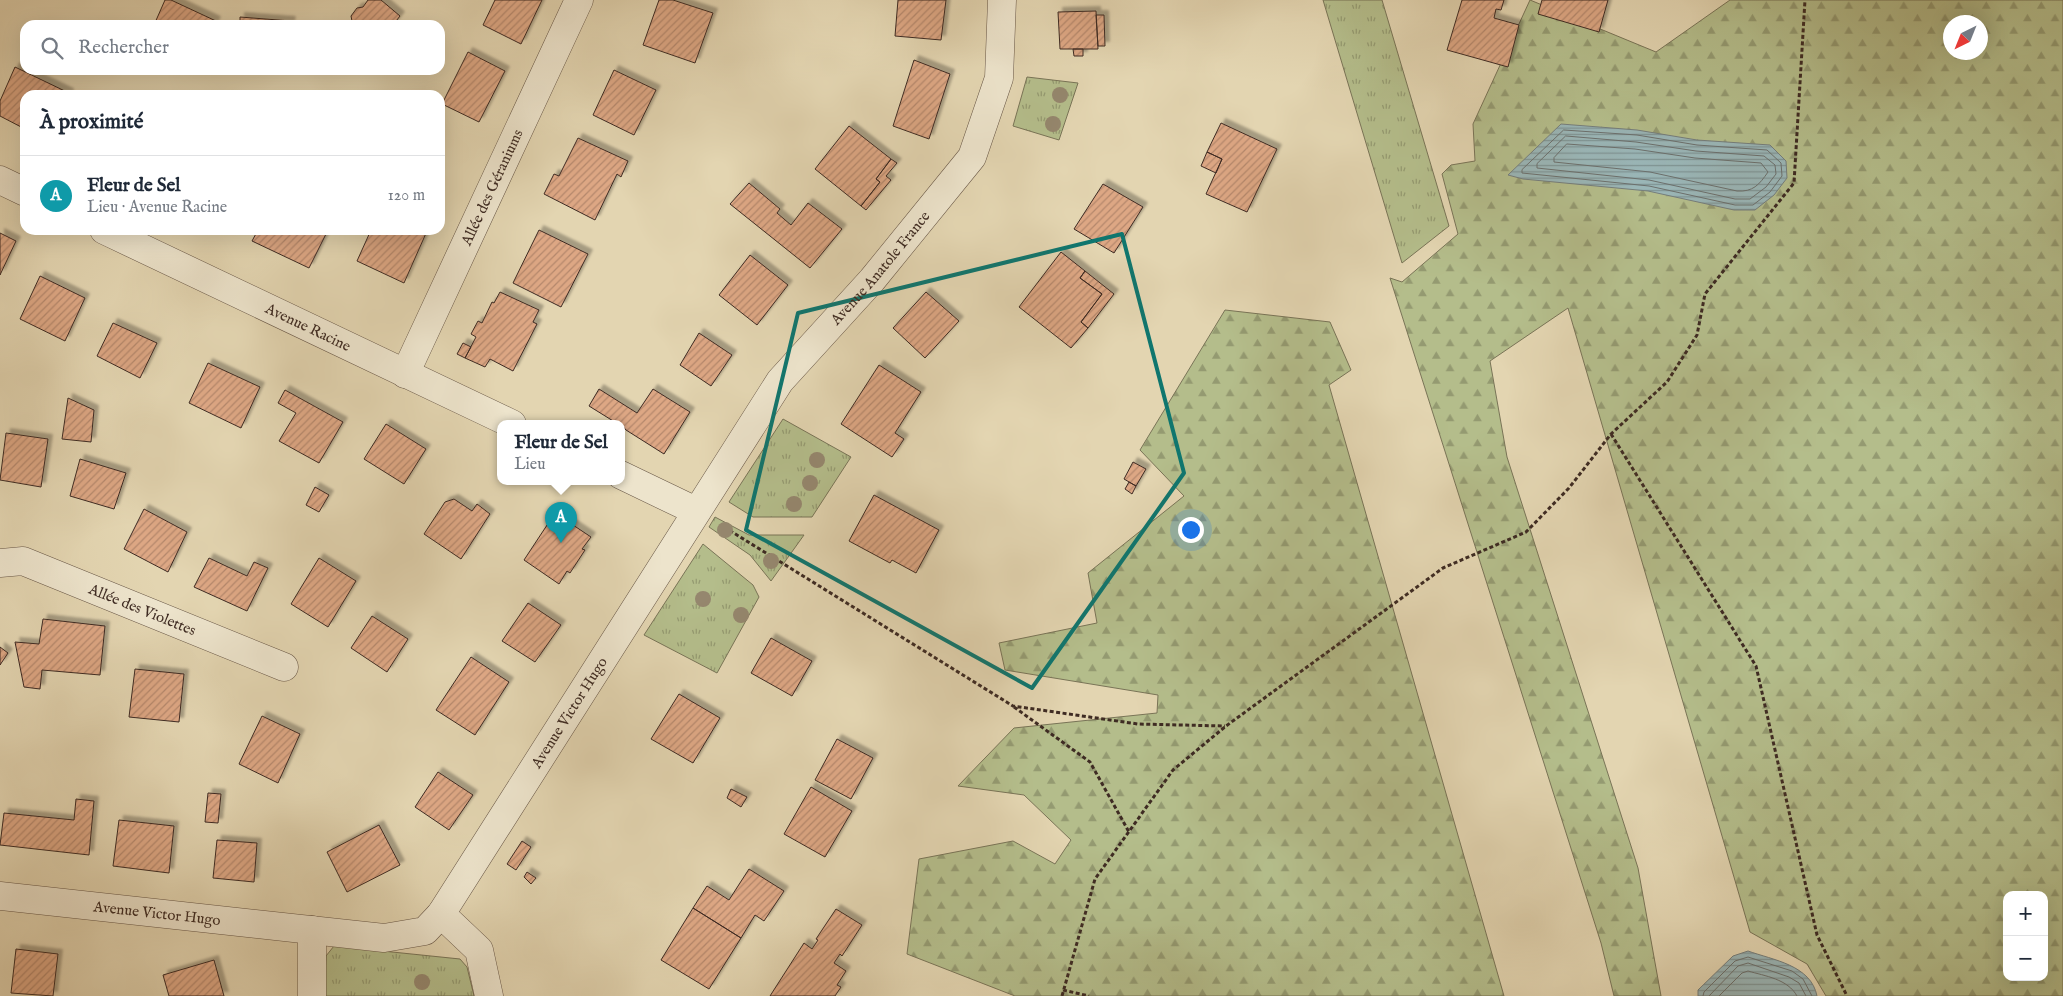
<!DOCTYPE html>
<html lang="fr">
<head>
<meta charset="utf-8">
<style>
  body { margin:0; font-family:"IM FELL English",serif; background:#f2f2f3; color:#1f2937 }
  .controls { position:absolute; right:15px; bottom:15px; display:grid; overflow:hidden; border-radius:10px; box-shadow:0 5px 20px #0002 }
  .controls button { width:45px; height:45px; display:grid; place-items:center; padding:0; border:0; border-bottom:1px solid #e0e1e3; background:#fff; color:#1f2937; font:25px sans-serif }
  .compass { position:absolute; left:1943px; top:15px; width:45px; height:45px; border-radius:50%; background:#fff; box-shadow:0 5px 20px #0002; rotate:223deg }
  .you { position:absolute; left:1190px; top:529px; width:18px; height:18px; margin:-12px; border:4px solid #fff; border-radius:50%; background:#1a73e8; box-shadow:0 0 0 8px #1a73e833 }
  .badge { display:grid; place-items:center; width:32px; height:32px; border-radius:50%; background:#8f2418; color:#fff; font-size:16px; font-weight:700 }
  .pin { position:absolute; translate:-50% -41px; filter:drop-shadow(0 1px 2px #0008) }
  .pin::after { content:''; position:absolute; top:26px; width:18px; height:15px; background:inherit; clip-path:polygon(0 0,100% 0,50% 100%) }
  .popup { position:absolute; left:497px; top:420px; width:128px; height:65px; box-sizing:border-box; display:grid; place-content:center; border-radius:10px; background:#fff; filter:drop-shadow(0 1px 4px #0005); font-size:16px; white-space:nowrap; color:#747a83 }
  .popup b { font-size:19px; color:#1f2937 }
  .popup::after { content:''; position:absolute; left:50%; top:100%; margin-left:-10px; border:10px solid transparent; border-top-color:#fff }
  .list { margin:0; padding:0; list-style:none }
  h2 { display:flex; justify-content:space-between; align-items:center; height:65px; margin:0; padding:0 20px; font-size:21px }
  h2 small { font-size:16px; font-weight:400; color:#747a83 }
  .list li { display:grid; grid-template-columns:32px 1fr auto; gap:15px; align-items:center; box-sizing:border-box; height:80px; padding:0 20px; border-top:1px solid #e0e1e3 }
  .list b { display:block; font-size:19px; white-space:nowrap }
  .list p { margin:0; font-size:16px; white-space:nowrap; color:#747a83 }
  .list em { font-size:16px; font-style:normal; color:#747a83 }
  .icon { flex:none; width:28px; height:28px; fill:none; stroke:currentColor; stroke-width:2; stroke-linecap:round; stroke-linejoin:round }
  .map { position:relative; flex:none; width:2063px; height:996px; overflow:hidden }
  .search { position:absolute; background:#fff; box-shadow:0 5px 20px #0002; left:20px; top:20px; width:425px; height:55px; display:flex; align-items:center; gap:12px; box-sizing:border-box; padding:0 18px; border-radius:15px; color:#747a83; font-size:19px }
  .panel { position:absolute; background:#fff; box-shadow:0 5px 20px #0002; left:20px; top:90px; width:425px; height:145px; border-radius:15px }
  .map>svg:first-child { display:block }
  .grass { fill:url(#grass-tufts); stroke:#797457 }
  .forest { fill:url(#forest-firs); stroke:#797457; fill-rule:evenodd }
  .water { fill:url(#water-rules); stroke:#757e7c }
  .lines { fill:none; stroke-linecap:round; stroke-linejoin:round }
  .shore { stroke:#6c706d; stroke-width:1 }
  .building { fill:url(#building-hatch); stroke:#3e2b23; filter:url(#shadow) }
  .minor-casing { stroke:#675646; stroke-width:29 }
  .path { stroke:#3e2b23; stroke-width:3; stroke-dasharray:4 2.5; stroke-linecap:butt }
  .minor { stroke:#ede4cc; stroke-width:28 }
  .tree { fill:#95876e }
  .marked { fill:none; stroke:#0f766e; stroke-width:4; stroke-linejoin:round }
  .labels { text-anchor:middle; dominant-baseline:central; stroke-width:5; stroke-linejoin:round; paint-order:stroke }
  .street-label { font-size:15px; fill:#3e2b23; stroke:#ede4cc }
</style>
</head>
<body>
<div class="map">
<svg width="2063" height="996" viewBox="0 0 2063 996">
  <defs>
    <pattern id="grass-tufts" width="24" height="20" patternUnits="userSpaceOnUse" patternTransform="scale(1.25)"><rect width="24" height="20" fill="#b4bd8b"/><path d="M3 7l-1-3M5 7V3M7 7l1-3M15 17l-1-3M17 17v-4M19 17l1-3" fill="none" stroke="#949a71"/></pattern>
    <pattern id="forest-firs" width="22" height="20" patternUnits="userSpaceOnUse" patternTransform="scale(1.25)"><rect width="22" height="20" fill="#b4bd8b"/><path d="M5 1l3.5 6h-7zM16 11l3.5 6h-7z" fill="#949a71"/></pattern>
    <pattern id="water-rules" width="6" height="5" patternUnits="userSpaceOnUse" patternTransform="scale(1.25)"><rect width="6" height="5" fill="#9ab6b7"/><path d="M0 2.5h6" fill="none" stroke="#7f9494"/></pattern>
    <pattern id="building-hatch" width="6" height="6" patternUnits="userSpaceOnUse" patternTransform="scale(1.25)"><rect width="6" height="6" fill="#dda784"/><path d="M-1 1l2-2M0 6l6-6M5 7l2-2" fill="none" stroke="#b5886c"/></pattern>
    <filter id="shadow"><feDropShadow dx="4.5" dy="-4.5" stdDeviation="1" flood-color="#0004"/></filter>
  </defs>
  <rect width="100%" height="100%" fill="#e3d5b1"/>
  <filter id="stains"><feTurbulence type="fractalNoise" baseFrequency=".004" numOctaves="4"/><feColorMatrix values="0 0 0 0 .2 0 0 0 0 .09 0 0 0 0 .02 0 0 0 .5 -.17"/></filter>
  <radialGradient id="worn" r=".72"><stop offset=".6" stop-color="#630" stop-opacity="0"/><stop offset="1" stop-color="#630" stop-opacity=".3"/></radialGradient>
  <path class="grass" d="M1323 0H1382L1449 226 1402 263Z
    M1027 77 1078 83 1059 140 1013 126Z
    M783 419 851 457 812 517H753L729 502Z
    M715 517 749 535H804L771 581 750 555 709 527Z
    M703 544 753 585 759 597 717 673 644 635Z
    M334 946 460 959 467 967 474 996H324L326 956Z"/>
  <path class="forest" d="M1530 0 1656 52 1730 0H2063V996H1826L1807 964 1750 932 1568 308 1490 361 1507 457 1638 868 1661 996H1614L1601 943 1390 278 1402 282 1458 234 1442 174 1451 165 1475 161 1473 124ZM1950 22H1980V52H1950ZM2007 895H2044V977H2007Z
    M1225 310 1330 322 1351 370 1329 385 1504 996H1015L907 954 919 859 1013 841 1055 864 1071 840 1024 795 958 786 1014 728 1157 713 1158 695 1005 670 999 643 1097 623 1088 573 1184 496 1140 450Z"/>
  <path class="water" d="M1561 124 1637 130 1697 140 1770 145 1786 161 1787 178 1774 195 1755 210H1734L1648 191 1523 179 1508 175Z
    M1748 951C1773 960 1811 965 1817 996H1698V990L1733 956Z"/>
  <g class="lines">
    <path class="shore" d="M1564 130 1637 135 1697 145 1767 150 1781 163 1782 176 1770 192 1753 205H1735L1649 186 1522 173V170Z
      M1566 136 1636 142 1696 151 1764 156 1775 165 1776 174 1766 187 1750 199H1735L1649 180 1537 168V164Z
      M1567 144 1635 149 1695 158 1761 163 1768 172C1759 185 1753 192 1737 191L1650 172 1554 162V158Z
      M1703 996 1704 992 1735 961 1748 957 1792 971 1803 979 1812 996
      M1709 996 1738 966 1748 963 1789 977 1799 983 1806 996
      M1719 996 1742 973 1748 971C1765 976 1788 979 1797 996"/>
  </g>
  <path class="building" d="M165 0H171L216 21 214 25H154Z
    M368 0H381L400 16 393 25H348L352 21 351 16 357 8 363 7Z
    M495 0H542L521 44 483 25Z
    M659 0H673L713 13 695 63 643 45Z
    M898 0H946L941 40 895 36Z
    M1462 0H1504L1501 10 1496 9 1494 18 1519 25 1508 67 1447 50Z
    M1542 0H1608L1599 32 1538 14Z
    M1096 11 1098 49H1060L1058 12Z
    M1096 15H1104L1105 46H1098Z
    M240 17 291 21 290 25H240Z
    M1073 49H1083V56H1074Z
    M468 52 505 71 479 122 442 104Z
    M914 60 950 74 929 139 893 126Z
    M15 67 69 93V95H25V129L0 116V101Z
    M614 70 656 90 634 135 593 115Z
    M1221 123 1277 149 1247 212 1206 194 1222 159 1207 152Z
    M849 126 891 159 876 179 880 182 861 206 815 169Z
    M578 138 628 161 621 177 617 174 595 220 544 194 554 174 559 176Z
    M1207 152 1222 159 1216 173 1201 166Z
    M891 159 897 163 886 176 891 180 866 210 861 206 880 182 876 179Z
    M749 183 780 209 777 213 791 225 808 203 842 229 810 268 730 204Z
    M1103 184 1143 207 1114 253 1074 229Z
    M258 230H324L327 232 309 268 252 241Z
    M371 230 427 231 404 283 357 261Z
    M539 230 588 254 561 307 513 283Z
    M0 233 16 241 0 275Z
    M1061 252 1085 271 1080 278 1102 294 1081 322 1088 328 1071 348 1019 307Z
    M750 255 788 285 757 325 719 295Z
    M1085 271 1114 294 1088 328 1081 322 1102 294 1080 278Z
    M40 276 85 298 65 341 20 319Z
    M500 292 539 310 533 322 537 324 513 371 490 359 485 367 465 358 476 337 471 334 478 321 482 323 492 302 494 303Z
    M926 292 959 321 925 358 893 328Z
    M113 323 157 343 140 378 97 356Z
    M699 333 732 355 711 386 680 365Z
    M463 343 471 347 465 358 457 354Z
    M208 363 260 387 241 428 189 403Z
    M879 365 921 392 895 433 904 439 892 457 841 424Z
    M599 389 637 413 653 389 690 412 664 454 626 430 621 424H618L589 406Z
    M285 390 343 422 319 463 279 441 296 413 278 403Z
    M68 398 94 410 91 442 62 439Z
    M386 424 426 449 404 484 364 459Z
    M6 433 48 439 41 487 0 480Z
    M80 459 126 473 114 509 70 496Z
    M1133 462 1146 469 1136 486 1124 479Z
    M1129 482 1136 486 1132 494 1125 489Z
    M315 487 329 495 319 512 306 505Z
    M874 495 939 530 916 573 892 560 890 563 849 541Z
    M454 499 472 511 477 504 490 514 461 559 424 534 445 502Z
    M144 509 187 532 168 572 124 549Z
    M555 513 591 537 582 549 585 550 570 573 567 571 559 584 524 560Z
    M209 558 247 576 254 562 268 568 247 611 194 587Z
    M319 558 356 581 328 627 291 604Z
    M528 603 561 625 535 662 502 641Z
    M372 616 408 639 387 672 351 648Z
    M43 619 105 626 100 675 42 670 40 689 24 687 15 642 39 644Z
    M771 638 812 661 792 696 751 673Z
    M0 647 8 653 0 665Z
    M471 657 509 682 475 735 436 710Z
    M135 669 184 674 179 722 129 717Z
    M679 694 720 718 693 763 651 739Z
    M262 716 300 734 278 783 239 764Z
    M837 739 873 758 851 799 815 780Z
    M438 772 473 795 449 830 415 807Z
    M811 787 852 811 825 857 784 834Z
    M731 789 747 797 741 807 727 798Z
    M208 793 221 794 218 823 205 822Z
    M76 799 94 801 89 855 0 845 4 813 74 820Z
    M119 820 174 826 169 873 113 866Z
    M379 825 400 865 347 892 327 852Z
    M217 840 257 843 254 882 213 878Z
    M522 841 531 847 516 870 507 864Z
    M749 869 784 891 764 921 755 915 741 938 693 908 707 886 729 900Z
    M527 872 536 878 531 884 524 877Z
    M693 908 741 938 709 989 661 960Z
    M836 909 862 925 842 956 840 954 834 963 846 971 837 985 841 987 835 996H770L804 943 812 949 818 940 816 939Z
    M16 949 58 954 53 996 11 993Z
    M214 960 224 996H169L163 975Z"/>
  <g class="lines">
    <defs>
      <g id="minor">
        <path d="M0 180 25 192"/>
        <path id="s1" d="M104 230 512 424"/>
        <path id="s2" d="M405 374 579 0"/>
        <path d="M621 475 696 511"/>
        <path id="s3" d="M0 563 23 561 284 667"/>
        <path id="s4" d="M0 896 384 938 425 931 441 914 780 381 872 280 972 157 999 78 1002 0"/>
        <path d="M441 914 479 950 489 996"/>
        <path d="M312 996V930"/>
      </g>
    </defs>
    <use href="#minor" class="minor-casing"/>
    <path class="path" d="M1611 434 1756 666 1817 935 1847 996
      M724 527 1013 706 1138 724 1225 726
      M1014 707 1090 762 1129 832
      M1063 990 1089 996
      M1062 996 1095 879 1173 770 1226 726 1443 568 1526 532 1569 488 1611 434 1667 382 1697 335 1705 294 1794 183 1805 0"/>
    <use href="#minor" class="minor"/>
  </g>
  <g class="tree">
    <circle cx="1060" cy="95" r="8"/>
    <circle cx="1053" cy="124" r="8"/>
    <circle cx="817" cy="460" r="8"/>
    <circle cx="810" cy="483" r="8"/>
    <circle cx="794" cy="504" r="8"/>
    <circle cx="725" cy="530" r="8"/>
    <circle cx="771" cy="561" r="8"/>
    <circle cx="703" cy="599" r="8"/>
    <circle cx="741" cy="615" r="8"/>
    <circle cx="422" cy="982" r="8"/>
  </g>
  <path class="marked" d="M1122 234 1184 473 1032 688 746 530 798 313Z"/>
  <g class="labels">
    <g class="street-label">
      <text stroke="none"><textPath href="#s2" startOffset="206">Allée des Géraniums</textPath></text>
      <text stroke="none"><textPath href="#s4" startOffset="1234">Avenue Anatole France</textPath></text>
      <text stroke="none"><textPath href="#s1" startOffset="226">Avenue Racine</textPath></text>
      <text stroke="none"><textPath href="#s3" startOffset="152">Allée des Violettes</textPath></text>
      <text stroke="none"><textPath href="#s4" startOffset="690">Avenue Victor Hugo</textPath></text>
      <text stroke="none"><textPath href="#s4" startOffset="158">Avenue Victor Hugo</textPath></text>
    </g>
  </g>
  <rect width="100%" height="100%" filter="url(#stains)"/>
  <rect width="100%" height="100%" fill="url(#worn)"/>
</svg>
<div class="controls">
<button>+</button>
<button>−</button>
</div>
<svg class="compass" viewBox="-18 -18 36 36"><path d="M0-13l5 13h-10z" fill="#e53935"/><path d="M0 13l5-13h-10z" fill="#747a83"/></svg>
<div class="you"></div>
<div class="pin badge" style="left:561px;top:543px;background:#0f9aa8">A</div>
<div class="popup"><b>Fleur de Sel</b>Lieu</div>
<div class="search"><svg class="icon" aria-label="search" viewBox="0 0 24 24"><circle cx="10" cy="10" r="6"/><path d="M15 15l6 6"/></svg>Rechercher</div>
<section class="panel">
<h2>À proximité<small></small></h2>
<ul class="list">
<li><span class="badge" style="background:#0f9aa8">A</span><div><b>Fleur de Sel</b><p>Lieu · Avenue Racine</p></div><em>120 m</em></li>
</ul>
</section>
</div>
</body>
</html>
